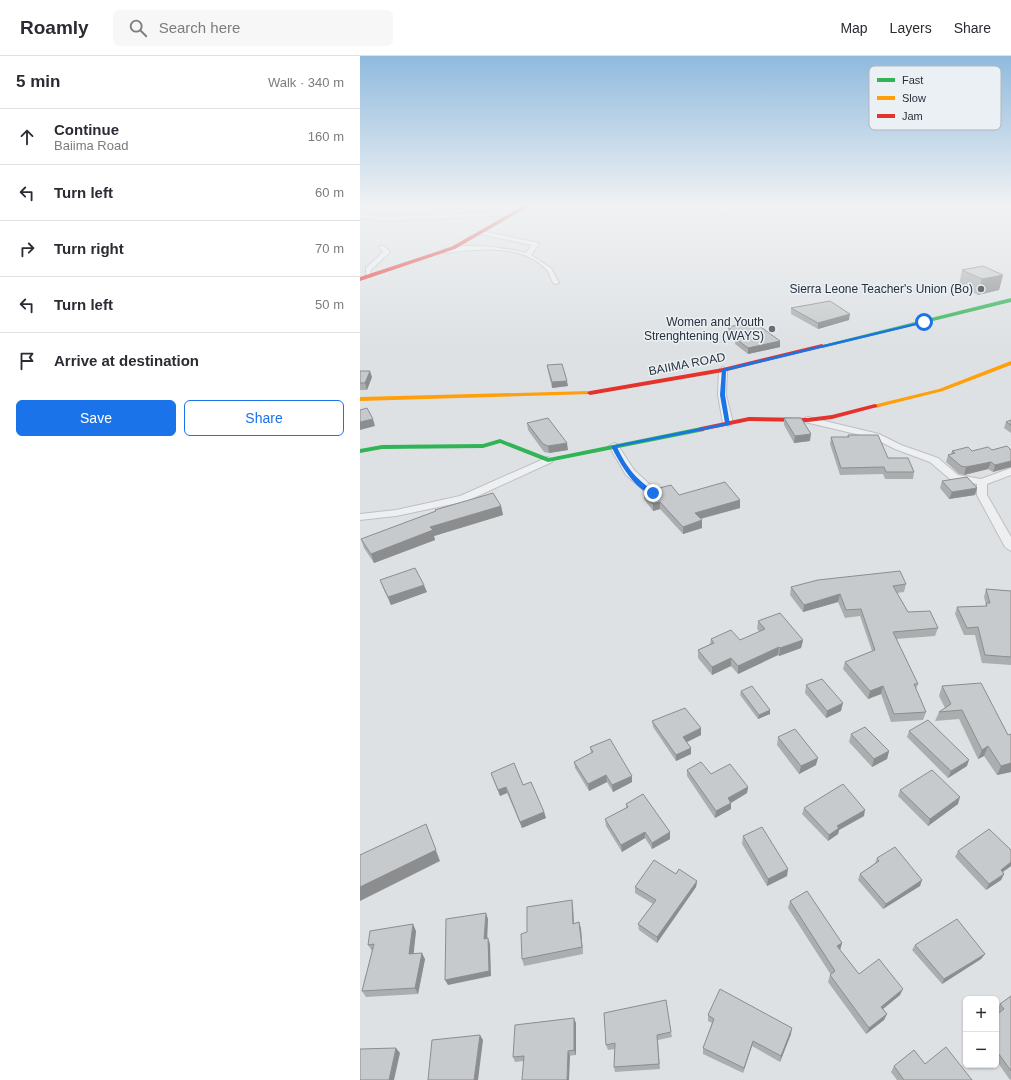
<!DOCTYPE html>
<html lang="en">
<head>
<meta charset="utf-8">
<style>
  body { margin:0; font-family:Arial,sans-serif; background:#f7f7f7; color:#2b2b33 }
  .controls { position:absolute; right:12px; bottom:12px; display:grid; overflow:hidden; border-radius:6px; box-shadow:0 1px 3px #0004 }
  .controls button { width:36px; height:36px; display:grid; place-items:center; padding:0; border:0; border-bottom:1px solid #e1e1e2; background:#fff; color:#2b2b33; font:20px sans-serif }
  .stop { position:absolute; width:12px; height:12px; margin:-9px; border:3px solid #1a73e8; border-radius:50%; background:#fff }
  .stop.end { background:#1a73e8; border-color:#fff; box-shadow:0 1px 4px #0008 }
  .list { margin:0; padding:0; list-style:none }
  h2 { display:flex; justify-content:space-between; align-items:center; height:52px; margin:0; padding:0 16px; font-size:17px }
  h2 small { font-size:13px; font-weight:400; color:#7c7c81 }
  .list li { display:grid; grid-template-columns:26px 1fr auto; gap:12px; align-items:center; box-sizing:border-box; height:56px; padding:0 16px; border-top:1px solid #e1e1e2 }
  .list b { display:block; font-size:15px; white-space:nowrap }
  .list p { margin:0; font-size:13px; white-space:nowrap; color:#7c7c81 }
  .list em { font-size:13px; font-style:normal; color:#7c7c81 }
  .actions { display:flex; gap:8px; padding:12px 16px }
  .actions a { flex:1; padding:9px 0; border:1px solid #1a73e8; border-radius:6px; text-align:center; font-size:14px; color:#1a73e8 }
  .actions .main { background:#1a73e8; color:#fff }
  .icon { flex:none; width:22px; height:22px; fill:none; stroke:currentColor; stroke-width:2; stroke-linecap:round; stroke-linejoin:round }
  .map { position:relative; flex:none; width:651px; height:1024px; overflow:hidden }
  header { display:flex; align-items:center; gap:24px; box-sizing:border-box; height:56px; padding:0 20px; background:#fff; border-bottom:1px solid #e1e1e2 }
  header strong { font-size:19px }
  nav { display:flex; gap:22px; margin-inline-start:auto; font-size:14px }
  .search { width:280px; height:36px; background:#f7f7f7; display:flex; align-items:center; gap:10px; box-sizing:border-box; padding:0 14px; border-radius:6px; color:#7c7c81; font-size:15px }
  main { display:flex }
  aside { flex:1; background:#fff }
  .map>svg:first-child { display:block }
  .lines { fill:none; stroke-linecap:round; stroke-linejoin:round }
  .street-casing { stroke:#bdbfc2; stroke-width:2 }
  .street { fill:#eeeff1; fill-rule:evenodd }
  .fast { fill:#30b455; fill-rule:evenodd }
  .slow { fill:#ff9f0a; fill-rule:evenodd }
  .jam { fill:#e5322d; fill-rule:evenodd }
  .wall { fill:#abaeaf }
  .shaded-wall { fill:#8b8d8f }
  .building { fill:#c7cacc; stroke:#8b8d8f }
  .route { fill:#1a73e8 }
  .poi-dot { fill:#666f77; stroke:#ebf0f4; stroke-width:1.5 }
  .labels { text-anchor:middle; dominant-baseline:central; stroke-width:3; stroke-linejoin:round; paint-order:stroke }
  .far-poi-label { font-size:12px; fill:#26313c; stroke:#ebf0f4; text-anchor:end }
  .far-street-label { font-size:12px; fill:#26313c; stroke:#ebf0f4 }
  .key { fill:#ebf0f4; stroke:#b0b7bd; stroke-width:1 }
  .key-label { font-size:11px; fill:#26313c }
</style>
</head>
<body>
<header>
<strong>Roamly</strong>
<div class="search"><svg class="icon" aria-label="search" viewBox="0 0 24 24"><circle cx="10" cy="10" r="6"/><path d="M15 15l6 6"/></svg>Search here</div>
<nav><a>Map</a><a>Layers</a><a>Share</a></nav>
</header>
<main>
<aside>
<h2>5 min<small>Walk · 340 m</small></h2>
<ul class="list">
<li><svg class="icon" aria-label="ahead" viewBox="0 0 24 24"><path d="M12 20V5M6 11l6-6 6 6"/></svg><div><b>Continue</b><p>Baiima Road</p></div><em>160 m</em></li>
<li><svg class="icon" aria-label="left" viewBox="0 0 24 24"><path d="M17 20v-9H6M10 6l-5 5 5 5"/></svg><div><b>Turn left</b></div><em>60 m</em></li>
<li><svg class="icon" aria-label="right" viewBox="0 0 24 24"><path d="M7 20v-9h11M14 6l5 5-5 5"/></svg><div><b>Turn right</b></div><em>70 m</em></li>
<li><svg class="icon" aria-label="left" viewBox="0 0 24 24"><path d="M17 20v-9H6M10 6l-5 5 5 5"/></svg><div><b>Turn left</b></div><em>50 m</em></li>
<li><svg class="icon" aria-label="arrive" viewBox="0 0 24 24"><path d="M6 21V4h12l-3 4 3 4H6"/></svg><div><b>Arrive at destination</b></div></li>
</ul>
<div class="actions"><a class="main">Save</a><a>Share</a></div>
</aside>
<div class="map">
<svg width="651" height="1024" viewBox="0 0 651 1024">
  <rect width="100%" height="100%" fill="#dee1e4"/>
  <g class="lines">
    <defs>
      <path id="street" d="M397 148H407L365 162 360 161Z
        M151 156 153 159 21 165 0 162V158L21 161Z
        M122 175 178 187 179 188 171 199 191 212 199 227 194 228C191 224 190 218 187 214 162 187 117 193 85 197L82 195C96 185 149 192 166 197L172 189 120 178 119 177Z
        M20 190H24L30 196 11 214 10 221H6V212L23 196 19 191Z
        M363 311 367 314 366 339 373 367 368 370 363 367 358 339 359 314Z
        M448 361 519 378 541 389 578 402 598 419 621 423 651 412V419L627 428V439L651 481V495L645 491 617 439V428L591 424 570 406 535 393 513 382 445 366V362Z
        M254 387 257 388 274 414 297 435 298 437 297 439H289L266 419 249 390Z
        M188 401 193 404 192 406 107 445 36 460 0 464V458L36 454 100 440Z"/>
    </defs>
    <use href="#street" class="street-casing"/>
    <use href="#street" class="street"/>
    <path class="fast" d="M651 242V246L462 292 459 290Z
      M341 371 345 373 344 375 188 406 140 387 123 392 22 393 0 397V393L22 389 123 388 140 383 189 402Z"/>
    <path class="slow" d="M651 305V309L583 335 515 352 512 350 513 349 579 333Z
      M230 335 233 337 232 338 0 345V341Z"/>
    <path class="jam" d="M167 148H173L95 193 0 225V221L91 191Z
      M462 288 465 290 464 291 363 316 230 339 227 337 230 335 363 312Z
      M515 348 517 349V351L472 363 448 366 389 365 341 375 337 373 341 371 389 361 448 362 472 359Z"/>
  </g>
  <path class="wall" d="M602 214 643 219 639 234 618 239 599 229Z
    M431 252 489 264 458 273 431 258Z
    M368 271 420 285V291L388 298 375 288 376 282 368 276Z
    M187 309 208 330 192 332 188 315Z
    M0 315 12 321 7 334H0Z
    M424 362 450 385 434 387 424 369Z
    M651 364V377L644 372 646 366Z
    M167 367 208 394 189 397 184 396 168 374Z
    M488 379 554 416 553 423H525L523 418 480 419 470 388 471 381H487Z
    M647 390 633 416 628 413 604 419 599 418 586 406 588 399 591 398 592 395H612L632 394Z
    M582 425 617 432 615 439 589 443 580 432Z
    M284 436 380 444V452L341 463 342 472 323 478 300 453 293 455 284 443Z
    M141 450 143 459 74 480 75 484 14 507 4 492 1 483Z
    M20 524 67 536 31 549 23 532Z
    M546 528 544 536 537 537 548 556 578 572 575 580 536 583 558 628 556 633 566 656 563 664 531 666 521 638 508 643 483 613 485 606 512 595 500 560 485 562 478 546 443 556 430 539 431 531Z
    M626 533 651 535V609L622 607 615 579H604L595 558 597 551 625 550 626 548 624 541Z
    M398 565 443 584 441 592 419 600 418 599 378 618 371 610 352 619 338 602V594L350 588 351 583 380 584 400 576 397 573Z
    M446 629 481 655 466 662 445 637Z
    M582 630 648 679 651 678V716L637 719 624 700 618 703 599 663 575 665 579 656 585 652 579 640Z
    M381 635 410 658 398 663 380 639Z
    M292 665 341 679 327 686 331 692V698L316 705 293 671Z
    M549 675 607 710 588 722 547 681Z
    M491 678 529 695 527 703 512 711 489 686Z
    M418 681 456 709 439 718 417 689Z
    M230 691 272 726 253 736 247 726 229 735 215 712 214 706 231 697Z
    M327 714 351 718 388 731 387 737 371 747V753L355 762 327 720Z
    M131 717 184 756 186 762 162 772 147 737 140 740 133 723Z
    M540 734 598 748 568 770 538 740Z
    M266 748 310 783 292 793 285 782 262 796 246 770 245 763 266 752Z
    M444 752 504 760 479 774 478 778 468 785 442 758Z
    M383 780 427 820 407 830 382 788Z
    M651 794V810L643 816 644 818 641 824 626 834 595 801 598 795Z
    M517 802 562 824 560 830 523 853 498 824 500 818 515 807Z
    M316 818 337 825 336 831 297 887 279 874 278 868 293 848 275 837V831Z
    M212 844 213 851 214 867 219 866 221 873 223 898 164 910 162 903 167 876Z
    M430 845 482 887 480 894 499 918 540 939 523 953 527 958 524 964 506 978 468 926 470 919H471L428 852Z
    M56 875 53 898 65 903 58 938 6 941 2 935 12 895 8 889Z
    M555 889 625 898 621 903 582 928 552 894Z
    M651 940V1023L650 1024 636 1004V959L639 957 637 954 640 948Z
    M348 959 431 978 420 1006 392 990 383 1017 343 998V992L352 967 348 965Z
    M216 967V999L155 1006 153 1001Z
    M311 976 312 981 298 984 300 1013 255 1016 254 1011 255 993 248 994 246 989Z
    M565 1008 612 1024H537L531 1016 534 1010Z"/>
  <path class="shaded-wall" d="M643 219 639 234 618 239 622 223Z
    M490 258 489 264 458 273V267Z
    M420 285V291L388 298V292Z
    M10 315 12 321 7 334 5 327Z
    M207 325 208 330 192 332V326Z
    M13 363 15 370 0 374V366Z
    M451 378 450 385 434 387 435 380Z
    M207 387 208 394 189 397 188 390Z
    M651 405V411L633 416 635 409Z
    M631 406 628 413 604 419 606 411Z
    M617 432 615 439 589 443 592 436Z
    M380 444V452L335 464V457Z
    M300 446V453L293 455V448Z
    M141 450 143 459 74 480 75 484 14 507 11 498 70 471Z
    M342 464V472L323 478V471Z
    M64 529 67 536 31 549 28 541Z
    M480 538 478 546 443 556 444 549Z
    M443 584 441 592 419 600 420 592Z
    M419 591 418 599 378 618V610Z
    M371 602V610L352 619V611Z
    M523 630 521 638 508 643 510 635Z
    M483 647 481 655 466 662 467 655Z
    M410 654V658L398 663 399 659Z
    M341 672V679L323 688V681Z
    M628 690 624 700 618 703 622 694Z
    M331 692V698L316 705V699Z
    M529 695 527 703 512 711 514 703Z
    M458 702 456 709 439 718 441 710Z
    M609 704 607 710 588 722 591 715Z
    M651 707V716L637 719 641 710Z
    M246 719 247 726 229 735 228 728Z
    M272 720V726L253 736 252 729Z
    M146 731 147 737 140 740 138 734Z
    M388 731 387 737 369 748 371 747V753L355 762 356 755 368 742Z
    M600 741 598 748 568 770 570 763Z
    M505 754 504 760 479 774 478 778 468 785 469 779 477 770Z
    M184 756 186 762 162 772 160 766Z
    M66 768 80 805 0 845V831Z
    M285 776V782L262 796 261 789Z
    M310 776V783L292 793V787Z
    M651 806V810L637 820 641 814Z
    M428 813 427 820 407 830 408 823Z
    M644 818 641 824 626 834 629 828Z
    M562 824 560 830 523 853 526 848Z
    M337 825 336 831 297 887V881Z
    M212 844 213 851 214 875 213 868Z
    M126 857 128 863 127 889 124 883Z
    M219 866 221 873 223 898 222 891Z
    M53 868 56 875 53 904 49 898Z
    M128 882 130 888 131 920 88 929 85 924Z
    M482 887 480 894 477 890Z
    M62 897 65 903 58 938 55 932Z
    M625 898 621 903 582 928 584 923Z
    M543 933 540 939 518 957 521 951Z
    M527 958 524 964 506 978 509 972Z
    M214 962 216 967V999L214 994Z
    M432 972 431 978 420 1006 421 1000Z
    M120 979 123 984 118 1024H114Z
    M393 985 392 990 383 1017 384 1012Z
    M36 992 40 997 34 1024H29Z
    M208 995 210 1000 209 1024H207Z"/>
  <path class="building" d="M623 210 643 219 622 223 602 214Z
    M470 245 490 258 458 267 431 252Z
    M394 266 420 285 388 292 375 282 381 281 368 271Z
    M202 308 207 325 192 326 187 309Z
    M0 315H10L5 327H0Z
    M7 352 13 363 0 366V354Z
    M188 362 207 387 188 390 183 388 167 367Z
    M424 362H441L451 378 435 380Z
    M651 364V369L646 366Z
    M488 379H518L528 402H548L554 416H526L524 411 481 412 471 381H489Z
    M647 390 651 394V405L635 409 631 406 606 411 601 410 588 399 595 397 592 395 608 391 612 395 628 391 632 394Z
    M607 421 617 432 592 436 582 425Z
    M365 426 380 444 335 457 342 464 323 471 300 446 293 448 284 436 311 429 319 439Z
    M133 437 141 450 70 471 73 474 11 498 1 483 76 455 75 454Z
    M55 512 64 529 28 541 20 524Z
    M540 515 546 528 533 530 548 556 570 555 578 572 533 576 558 628H554L566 656 534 658 523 630 510 635 485 606 515 594 501 553 486 554 480 538 444 549 431 531 458 524Z
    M626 533 651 535V601L625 599 618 571 607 572 597 551 627 550 626 547H630Z
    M420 557 443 584 420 592 419 591 378 610 371 602 352 611 338 594 354 587 351 583 371 574 380 584 405 573 398 565Z
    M462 623 483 647 467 655 446 629Z
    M621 627 648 679 651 678V707L641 710 628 690 622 694 602 654 579 656 591 648 582 630Z
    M392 630 410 654 399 659 381 635Z
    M325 652 341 672 323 681 331 692 316 699 292 665Z
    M568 664 609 704 591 715 549 675Z
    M505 671 529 695 514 703 491 678Z
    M435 673 458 702 441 710 418 681Z
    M250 683 272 720 252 729 246 719 228 728 214 706 233 696 230 691Z
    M341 706 351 718 370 708 388 731 368 742 371 747 356 755 327 714Z
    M154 707 163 729 171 726 184 756 160 766 146 731 138 734 131 717Z
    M572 714 600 741 570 763 540 734Z
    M483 728 505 754 477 770 479 772 469 779 444 752Z
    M283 738 310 776 292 787 285 776 261 789 245 763 268 751 266 748Z
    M66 768 76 794 0 831V799Z
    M402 771 428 813 408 823 383 780Z
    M629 773 651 794V806L641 814 644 818 629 828 598 795Z
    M535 791 562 824 526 848 500 818 519 805 517 802Z
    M294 804 316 818 319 813 337 825 297 881 278 868 296 844 275 831Z
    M447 835 482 887 477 890 499 918 519 903 543 933 521 951 527 958 509 972 470 919 475 915 430 845Z
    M212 844 213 868 219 866 222 891 162 903 161 878 167 876V851Z
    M126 857 124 883 128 882 129 915 85 924 86 863Z
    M597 863 625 898 584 923 555 889Z
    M53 868 49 898 62 897 55 932 2 935 14 888 8 889 10 875Z
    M360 933 432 972 421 1000 393 985 384 1012 343 992 354 963 348 959Z
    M651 940V1015L636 994V959L644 953 640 948Z
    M306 944 311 976 297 979 299 1008 254 1011 255 987 246 989 244 957Z
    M214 962V994L208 995 207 1024H162L164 1000 153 1001 155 969Z
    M120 979 114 1024H68L72 984Z
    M586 991 612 1024H544L534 1010 554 994 565 1008Z
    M36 992 29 1024H0V993Z"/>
  <linearGradient id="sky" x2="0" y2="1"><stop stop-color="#90bade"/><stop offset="0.51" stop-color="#f0f2f3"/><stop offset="1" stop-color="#f0f2f3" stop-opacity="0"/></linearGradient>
  <rect width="651" height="292" fill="url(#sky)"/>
  <path class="route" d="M564 265 565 267 366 315 365 339 370 369 257 391C267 412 275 422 295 436V438C277 439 258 404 251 390L365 367 360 339 362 313Z"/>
  <g class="poi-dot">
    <circle cx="621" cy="233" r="4"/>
    <circle cx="412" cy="273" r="4"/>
  </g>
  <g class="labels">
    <g class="far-poi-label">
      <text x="613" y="233">Sierra Leone Teacher's Union (Bo)</text>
      <text x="404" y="266">Women and Youth<tspan x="404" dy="14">Strenghtening (WAYS)</tspan></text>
    </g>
    <g class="far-street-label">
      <text transform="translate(327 308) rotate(-11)">BAIIMA ROAD</text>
    </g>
  </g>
  <rect x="509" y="10" width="132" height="64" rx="6" class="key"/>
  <rect x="517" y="22" width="18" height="4" fill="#30b455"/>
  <rect x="517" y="40" width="18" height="4" fill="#ff9f0a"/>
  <rect x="517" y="58" width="18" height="4" fill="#e5322d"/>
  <g class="key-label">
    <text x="542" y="28">Fast</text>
    <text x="542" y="46">Slow</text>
    <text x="542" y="64">Jam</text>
  </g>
</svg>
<div class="controls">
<button>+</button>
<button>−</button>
</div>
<div class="stop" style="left:564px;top:266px"></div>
<div class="stop end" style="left:293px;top:437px"></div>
</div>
</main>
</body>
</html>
